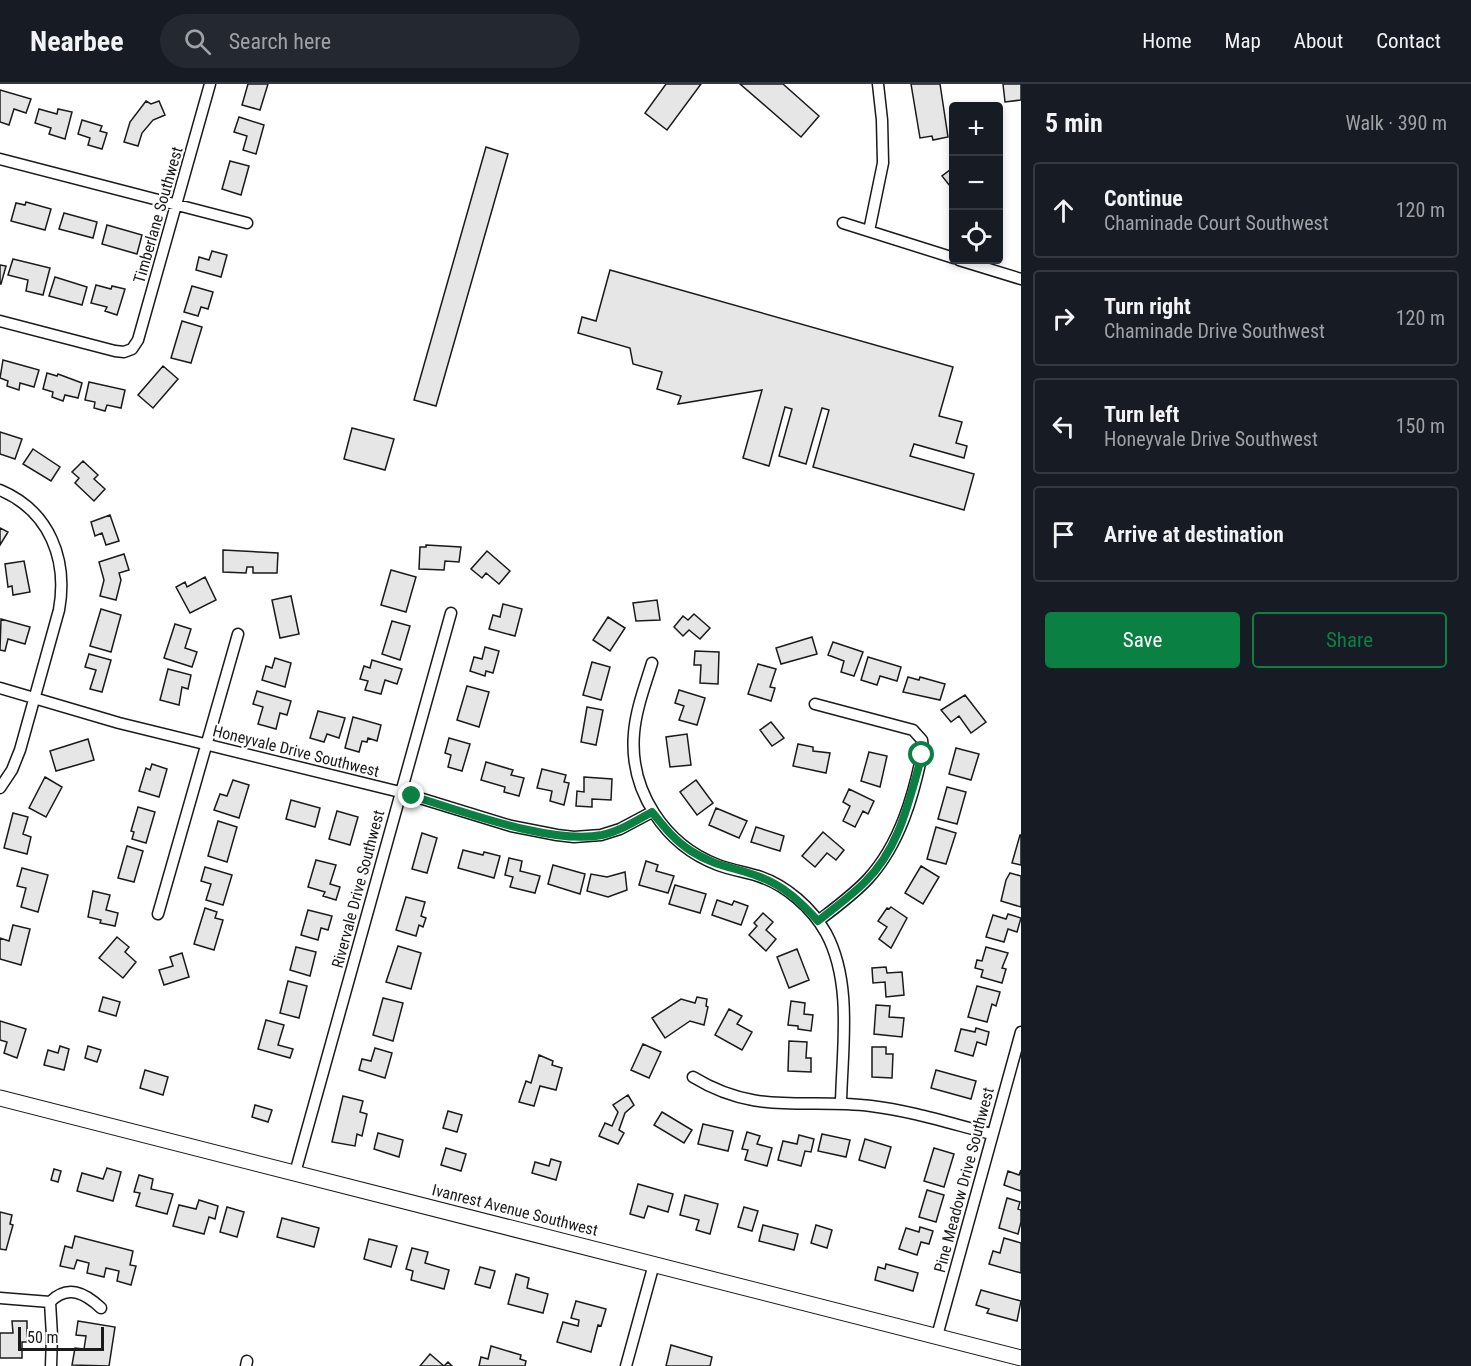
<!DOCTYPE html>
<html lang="en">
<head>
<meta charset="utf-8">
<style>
  body { margin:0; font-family:"Roboto Condensed",sans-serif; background:#242831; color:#f1f3f6 }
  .controls { position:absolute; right:18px; top:18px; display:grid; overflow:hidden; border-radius:6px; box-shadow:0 3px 9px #0003 }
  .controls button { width:54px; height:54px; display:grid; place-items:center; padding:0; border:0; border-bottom:2px solid #363941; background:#171b24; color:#f1f3f6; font:30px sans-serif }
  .scale { position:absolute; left:18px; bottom:15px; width:86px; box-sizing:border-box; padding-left:6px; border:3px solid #1a1a1a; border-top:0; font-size:16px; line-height:21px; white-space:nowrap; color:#1a1a1a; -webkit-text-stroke:4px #fff; paint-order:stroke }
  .stop { position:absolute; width:18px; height:18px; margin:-14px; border:4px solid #0b8043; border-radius:50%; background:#fff }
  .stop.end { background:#0b8043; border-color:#fff; box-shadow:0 2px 6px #0008 }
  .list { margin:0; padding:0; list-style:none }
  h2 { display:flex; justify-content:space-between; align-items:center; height:78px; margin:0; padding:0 24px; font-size:26px }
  h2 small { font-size:20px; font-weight:400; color:#9ea1a6 }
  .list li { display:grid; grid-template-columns:39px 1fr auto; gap:18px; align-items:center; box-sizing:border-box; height:96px; margin:0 12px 12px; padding:0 12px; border:2px solid #363941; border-radius:6px }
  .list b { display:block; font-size:22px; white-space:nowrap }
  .list p { margin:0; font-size:20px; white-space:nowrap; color:#9ea1a6 }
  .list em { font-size:20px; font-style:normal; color:#9ea1a6 }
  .actions { display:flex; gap:12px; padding:18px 24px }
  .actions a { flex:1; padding:14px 0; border:2px solid #0b8043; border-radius:6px; text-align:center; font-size:21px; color:#0b8043 }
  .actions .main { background:#0b8043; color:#fff }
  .icon { flex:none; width:33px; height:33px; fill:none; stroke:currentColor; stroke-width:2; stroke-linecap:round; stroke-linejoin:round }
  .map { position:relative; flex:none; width:1021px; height:1282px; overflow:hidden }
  header { display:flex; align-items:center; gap:36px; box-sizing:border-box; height:84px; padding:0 30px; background:#171b24; border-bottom:2px solid #363941 }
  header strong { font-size:28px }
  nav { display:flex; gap:33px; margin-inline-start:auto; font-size:21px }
  .search { width:420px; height:54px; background:#242831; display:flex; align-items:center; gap:15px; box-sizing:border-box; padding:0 21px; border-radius:33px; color:#9ea1a6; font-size:22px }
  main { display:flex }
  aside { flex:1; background:#171b24 }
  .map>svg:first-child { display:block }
  .building { fill:#e6e6e6; stroke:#1a1a1a; stroke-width:1.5 }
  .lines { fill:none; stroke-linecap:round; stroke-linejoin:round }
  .street-casing { stroke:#1a1a1a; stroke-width:13 }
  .secondary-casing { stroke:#1a1a1a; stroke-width:17 }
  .street { stroke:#fff; stroke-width:10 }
  .secondary { stroke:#fff; stroke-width:15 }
  .route { stroke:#0b8043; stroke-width:8 }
  .labels { text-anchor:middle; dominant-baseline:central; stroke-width:4.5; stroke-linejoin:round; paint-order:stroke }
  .street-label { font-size:16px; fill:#1a1a1a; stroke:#fff }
</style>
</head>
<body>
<header>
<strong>Nearbee</strong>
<div class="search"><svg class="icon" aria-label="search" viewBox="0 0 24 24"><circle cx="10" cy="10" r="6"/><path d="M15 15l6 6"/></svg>Search here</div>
<nav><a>Home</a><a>Map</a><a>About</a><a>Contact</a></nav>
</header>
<main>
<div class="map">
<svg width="1021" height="1282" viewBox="0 0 1021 1282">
  <rect width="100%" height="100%" fill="#fff"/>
  <path class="building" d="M248 0H268L260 26 242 21Z
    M666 0H701L667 46 645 29Z
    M740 0H783L819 32 801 53Z
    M911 0H940L948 53 933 56 932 52 920 54Z
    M1003 0H1021V16L1005 18Z
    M0 6 31 15 26 29 14 25 9 41 0 38Z
    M146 17 151 20 159 17 165 31 153 36 142 49 138 62 124 58 130 38Z
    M39 25 57 30 58 25 72 28 65 55 49 50 51 44 35 39Z
    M239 33 264 41 256 70 243 66 247 52 234 48Z
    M82 36 102 42 100 47 107 49 102 65 88 61 90 54 78 50Z
    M486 63 508 70 436 322 414 316Z
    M230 77 249 82 241 111 222 105Z
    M954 83V107L942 92Z
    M26 118 51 125 45 146 11 137 16 119 25 121Z
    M64 129 97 138 93 154 59 145Z
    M107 141 142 151 137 170 102 160Z
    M212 167 227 171 221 193 196 186 199 173 209 176Z
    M13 175 50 184 43 211 26 207 28 196 8 191Z
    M0 181 6 182 1 200H0Z
    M610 186 953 283 939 332 962 338 956 359 967 362 964 374 914 360 910 372 974 390 964 426 813 383 829 326 822 324 806 380 779 372 792 325 785 323 769 382 743 374 762 306 678 320 681 312 657 305 662 288 633 280 630 264 578 249 582 233 596 237Z
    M55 193 87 203 82 221 49 212Z
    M96 201 111 205 112 202 125 205 117 231 105 227 107 223 91 219Z
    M192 202 213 208 208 225 201 223 198 232 184 228Z
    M182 237 202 243 191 279 171 274Z
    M3 276 39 286 34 303 20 299 19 306 7 302 8 297 0 294Z
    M163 282 178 295 153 324 138 311Z
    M47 289 57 292 58 290 82 299 78 314 65 311 63 317 52 313 53 308 43 305Z
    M89 298 125 306 121 324 107 321 105 327 94 324 95 318 85 316Z
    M352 344 394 355 385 386 344 375Z
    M0 348 22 355 15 375 0 370Z
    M33 365 60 383 51 397 23 380Z
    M83 377 98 391 94 395 105 405 94 417 75 399 79 394 72 388Z
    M110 431 119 457 106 461 102 449 95 452 91 438Z
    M0 444 8 448 0 461Z
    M426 461 461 463 459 478 445 477 444 486 419 485 420 463H426Z
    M223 466 278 469 277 489H253V483H247L246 489 223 488Z
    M487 467 510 487 499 500 486 489 482 494 471 485Z
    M124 470 129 486 119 489 121 496 116 516 100 512 104 496 99 478Z
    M24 477 30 508 13 511 12 502 8 503 5 480Z
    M391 486 416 493 406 528 381 521Z
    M205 493 216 516 190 529 176 503 185 498 187 503Z
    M291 512 299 550 280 554 272 516Z
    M657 516 660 536 636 537 633 519Z
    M503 520 522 525 515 552 489 545 493 531 500 533Z
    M101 525 121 531 111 568 90 562Z
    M694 530 710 544 700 555 689 546 683 552 674 543 683 532 688 536Z
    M608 533 625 544 610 567 593 556Z
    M1 535 30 543 25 560 8 555 5 567 0 566Z
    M392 537 410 542 400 576 382 570Z
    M175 540 191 545 185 564 197 568 192 583 164 574Z
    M812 553 817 570 781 580 776 564Z
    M833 558 863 568 854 592 841 588 844 577 828 571Z
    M485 563 499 567 493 589 486 587 485 592 470 587 474 573 482 575Z
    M695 567 719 568 718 600 700 599 701 581H694Z
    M89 570 111 576 102 608 90 605 96 586 85 583Z
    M868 573 901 583 897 597 880 592 877 601 861 596Z
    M275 574 291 579 285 603 262 596 266 582 272 584Z
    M372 576 402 585 397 600 385 596 381 610 365 606 368 597 360 595 364 582 370 584Z
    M592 578 610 583 601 616 583 611Z
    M758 580 776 585 770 603 775 604 771 617 748 610Z
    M168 585 191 591 188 605 182 603 179 621 160 616Z
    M908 593 919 596 920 593 945 600 940 616 903 608Z
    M467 602 489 608 479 643 457 636Z
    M679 606 705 614 697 641 679 636 684 622 675 619Z
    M257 607 291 617 287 631 280 629 276 645 258 640 263 623 253 620Z
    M965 611 986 638 971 649 959 632 951 638 941 626Z
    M587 623 603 626 596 661 581 658Z
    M318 627 345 634 339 654 327 650 324 658 310 654Z
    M353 633 381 641 377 657 368 654 367 658 362 657 359 668 345 664Z
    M771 638 784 654 772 662 760 646Z
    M687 650 691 681 670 683 666 653Z
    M449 654 470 660 462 687 448 683 451 671 445 669Z
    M88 655 94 676 56 687 50 667Z
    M798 660 813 663V667L830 669 826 689 793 682Z
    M956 664 979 670 971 696 949 690Z
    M869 668 887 672 880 703 861 697Z
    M486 678 513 686 511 691 524 694 519 712 504 708 505 703 481 696Z
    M152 680 167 685 159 713 139 707 146 684 150 686Z
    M542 685 566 691 564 698 569 699 564 721 550 717 552 707 537 704Z
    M45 693 62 703 46 733 29 724Z
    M584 693 612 695 611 716 592 715V723L576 722 577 707 584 708Z
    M233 696 249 701 239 734 214 726 220 710 227 712Z
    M696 696 713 719 697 731 680 708Z
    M947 703 966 708 957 740 938 735Z
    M849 705 874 717 868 730 863 727 855 743 843 737 850 722 843 718Z
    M291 716 320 724 315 743 286 735Z
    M138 723 155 728 146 759 132 755 134 748 131 747Z
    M716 724 747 737 739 754 709 741Z
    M337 727 358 733 350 761 329 755Z
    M13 729 28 733 23 750 31 753 27 770 4 764Z
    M218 737 237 743 227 778 208 772Z
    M756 743 784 752 780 767 751 758Z
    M936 743 956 749 946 780 927 775Z
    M823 748 844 766 836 776 827 769 815 783 802 772Z
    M422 749 437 754 427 789 412 785Z
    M1020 751H1021V781L1012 779Z
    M127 762 143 767 134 798 118 794Z
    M463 766 483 771 484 768 500 772 494 794 458 784Z
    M509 774 522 777 520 787 540 792 535 809 510 803 513 793 505 791Z
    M316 776 336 781 330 800 340 803 336 816 323 812 325 808 308 803Z
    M646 777 658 781 656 787 674 792 668 809 639 801Z
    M553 781 585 790 580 810 548 800Z
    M921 782 939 793 923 820 905 809Z
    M205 783 232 791 223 821 206 816 211 800 201 797Z
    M22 784 48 791 38 828 21 823 26 804 17 802Z
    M625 788 627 806 608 813 587 807 591 790 607 793Z
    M1010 789 1021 792V823L1001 817 1006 796Z
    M675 801 706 810 700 829 669 820Z
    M93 807 110 811 106 826 118 829 115 842 100 839 101 836 88 833Z
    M406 813 425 818 421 832 426 834 423 843 419 841 416 852 396 846Z
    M717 816 732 821 734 817 748 822 741 841 712 831Z
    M891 823 907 834 891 864 879 855 887 843 878 837 887 824 889 825Z
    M205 824 217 828 215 834 223 836 214 866 194 860Z
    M308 826 332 832 328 846 321 844 318 856 301 851Z
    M763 829 773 838 766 846 776 855 766 867 749 851 757 842 754 839Z
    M1008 830 1021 834 1017 848 1008 845 1004 858 986 853 993 831 1006 835Z
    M13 841 30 845 21 881 0 875V854L9 857Z
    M117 853 129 863 125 868 136 878 123 894 99 874Z
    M398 862 421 869 411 905 386 898Z
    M296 863 316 868 310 892 290 886Z
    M986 863 1008 869 1002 884 1006 885 1002 899 981 893 983 886 975 884 977 876 982 877Z
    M797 865 809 896 789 904 777 873Z
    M182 869 189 893 164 901 159 886 173 882 170 873Z
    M886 883 887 889 902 888 904 911 886 913 885 898 873 899 872 884Z
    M288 897 307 902 299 934 280 929Z
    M977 902 1000 908 996 922 992 920 987 938 968 933Z
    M103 913 120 918 116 932 99 927Z
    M697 913 707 915 706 922 708 923 704 941 690 937 665 954 652 934 681 915 695 919Z
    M383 914 403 919 393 957 373 951Z
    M791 917 805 919 804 930 813 931 811 947 798 945V942L788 941Z
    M876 921 890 922 889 933 904 934 902 953 874 950Z
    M729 925 742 932 737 940 752 948 742 966 715 951Z
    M266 936 284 941 278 961 293 965 290 974 258 965Z
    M0 937 26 945 17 974 4 969 7 958 0 956Z
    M976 944 989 948 986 961 977 958 973 972 955 967 961 945 975 948Z
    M789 957 807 958 806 974H811V988L788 987Z
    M643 960 661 968 649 994 631 986Z
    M60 962 69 965 64 986 44 981 48 966 58 969Z
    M88 962 101 966 97 978 85 974Z
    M872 963H886V970H893L892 994 872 993Z
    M375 964 392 969 385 994 359 986 362 975 371 977Z
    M539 971 553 977 552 981 562 984 556 1006 540 1002 534 1022 519 1018 526 997 531 999Z
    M145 986 168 993 163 1011 140 1004Z
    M936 986 976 997 971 1015 931 1004Z
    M628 1011 634 1021 625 1029 619 1046 624 1049 618 1060 599 1052 605 1039 612 1042 618 1028 613 1021Z
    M343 1012 363 1017 360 1028 367 1030 362 1052 357 1050 355 1062 332 1058Z
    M255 1021 272 1026 268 1038 252 1033Z
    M448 1027 462 1031 457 1048 443 1044Z
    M662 1028 692 1046 684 1059 654 1041Z
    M703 1040 733 1047 728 1067 698 1060Z
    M747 1048 760 1052 757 1060 772 1064 767 1082 745 1076 748 1066 742 1065Z
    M378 1049 403 1056 399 1073 374 1065Z
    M822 1050 850 1056 846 1073 818 1067Z
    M799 1051 814 1055 811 1068 805 1067 801 1082 778 1076 783 1057 797 1060Z
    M865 1055 891 1063 885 1084 859 1076Z
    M446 1064 466 1070 461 1087 441 1081Z
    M934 1064 954 1070 944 1103 924 1097Z
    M551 1075 561 1078 556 1096 532 1089 535 1078 549 1082Z
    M107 1084 121 1088 113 1117 77 1107 82 1089 103 1095Z
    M54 1085 61 1087 58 1098 51 1096Z
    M1021 1086V1107L1004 1101 1008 1087 1019 1091Z
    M139 1091 153 1095 151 1105 173 1110 167 1130 136 1122 140 1109 134 1108Z
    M638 1100 673 1110 668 1128 648 1122 644 1134 630 1130Z
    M927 1106 944 1111 936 1138 919 1133Z
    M685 1111 718 1120 710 1150 696 1146 699 1136 680 1131Z
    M1007 1114 1020 1118 1018 1125 1021 1126V1138L1018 1150 999 1144Z
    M199 1116 218 1122 215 1135 209 1133 204 1150 173 1142 179 1121 196 1125Z
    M227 1123 244 1128 237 1153 220 1148Z
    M744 1123 758 1127 752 1147 738 1143Z
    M0 1128 12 1131 10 1140 13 1141 6 1166 0 1165Z
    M282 1134 319 1144 314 1163 277 1153Z
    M763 1141 798 1150 794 1166 759 1157Z
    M816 1141 832 1146 827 1164 811 1159Z
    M920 1143 933 1147 929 1160 921 1158 917 1171 899 1165 906 1144 919 1148Z
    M75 1152 133 1167 130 1181 136 1182 131 1201 117 1197 119 1187 106 1184 104 1193 87 1189 89 1179 77 1176 74 1185 60 1182 65 1162 72 1164Z
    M1004 1154 1021 1159V1189L989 1180 993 1167 1000 1169Z
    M369 1155 397 1162 391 1183 364 1175Z
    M412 1164 428 1168 425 1179 449 1186 444 1205 411 1196 413 1187 406 1185Z
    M886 1180 918 1189 913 1207 875 1196 878 1183 885 1185Z
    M480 1183 495 1187 490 1204 475 1200Z
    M516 1190 529 1194 527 1204 548 1210 543 1229 508 1220Z
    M981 1206 1021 1217 1017 1237 987 1229 989 1225 976 1221Z
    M576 1217 606 1225 601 1242 598 1241 591 1268 557 1258 563 1238 578 1242 579 1236 571 1234Z
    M12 1237H27V1258H22V1274H0V1249H13Z
    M78 1237 115 1243 109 1282 72 1281 75 1264 84 1265 86 1252 76 1251Z
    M671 1261 712 1273 710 1282H666Z
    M491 1262 521 1271 520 1275 526 1277 525 1282H479L481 1273 488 1275Z
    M430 1270 444 1282 448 1278 452 1282H420Z"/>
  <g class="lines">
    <defs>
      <path id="street" d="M0 75 247 139
        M843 139 954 174
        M869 147 883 79 882 36 878 0
        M959 176 1021 195
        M0 237 115 267 124 268 132 265 138 256 210 0
        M0 406C50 427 68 476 59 526L20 666 12 686 0 704
        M652 579C645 602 636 625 634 649 629 707 665 761 718 781 731 786 745 788 758 792 786 801 812 824 826 849 853 899 842 965 841 1019
        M0 604 119 639 400 708 511 742 557 751 574 753 601 751 620 745 652 728
        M815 620 913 646 922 656 923 665C914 711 900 760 868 795 853 811 835 824 818 837
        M158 830 238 550
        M693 993C757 1032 803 1014 871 1022 912 1027 952 1040 992 1050
        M295 1089 451 529
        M0 1214 50 1218
        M50 1218 52 1252 51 1282
        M50 1218C68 1200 85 1209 101 1224
        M937 1252 1021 948
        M246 1282 247 1277
        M626 1282 654 1180"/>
      <path id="secondary" d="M0 1014 1021 1274"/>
    </defs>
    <use href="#street" class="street-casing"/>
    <use href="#secondary" class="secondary-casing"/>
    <use href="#street" class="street"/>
    <use href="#secondary" class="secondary"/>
  </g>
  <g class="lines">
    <path class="route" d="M412 712C463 727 551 761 602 751 620 747 636 737 652 728 664 743 675 757 691 767 716 783 735 783 760 793 784 802 801 818 818 837 834 824 851 812 865 798 900 764 909 716 922 671"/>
  </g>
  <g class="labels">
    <g class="street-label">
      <text transform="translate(158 131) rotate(-74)">Timberlane Southwest</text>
      <text transform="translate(296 667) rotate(14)">Honeyvale Drive Southwest</text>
      <text transform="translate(358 805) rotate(-75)">Rivervale Drive Southwest</text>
      <text transform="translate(964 1096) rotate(-75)">Pine Meadow Drive Southwest</text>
      <text transform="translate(515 1126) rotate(14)">Ivanrest Avenue Southwest</text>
    </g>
  </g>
</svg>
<div class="controls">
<button>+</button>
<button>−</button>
<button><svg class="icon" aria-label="locate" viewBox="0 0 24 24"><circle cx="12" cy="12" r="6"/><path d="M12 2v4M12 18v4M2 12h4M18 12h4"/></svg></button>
</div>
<div class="scale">50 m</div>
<div class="stop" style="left:922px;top:671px"></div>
<div class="stop end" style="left:412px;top:712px"></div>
</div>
<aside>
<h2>5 min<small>Walk · 390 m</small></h2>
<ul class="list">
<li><svg class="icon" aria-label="ahead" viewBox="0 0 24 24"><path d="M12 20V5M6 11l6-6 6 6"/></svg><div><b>Continue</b><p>Chaminade Court Southwest</p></div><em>120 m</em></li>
<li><svg class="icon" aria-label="right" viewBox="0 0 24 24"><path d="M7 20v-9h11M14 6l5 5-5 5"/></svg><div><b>Turn right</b><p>Chaminade Drive Southwest</p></div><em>120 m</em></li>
<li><svg class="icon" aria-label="left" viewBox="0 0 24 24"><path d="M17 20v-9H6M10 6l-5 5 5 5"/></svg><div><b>Turn left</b><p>Honeyvale Drive Southwest</p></div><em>150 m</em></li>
<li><svg class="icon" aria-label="arrive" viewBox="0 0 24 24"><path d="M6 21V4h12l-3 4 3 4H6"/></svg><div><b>Arrive at destination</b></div></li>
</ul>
<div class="actions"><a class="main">Save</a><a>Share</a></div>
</aside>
</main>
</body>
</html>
